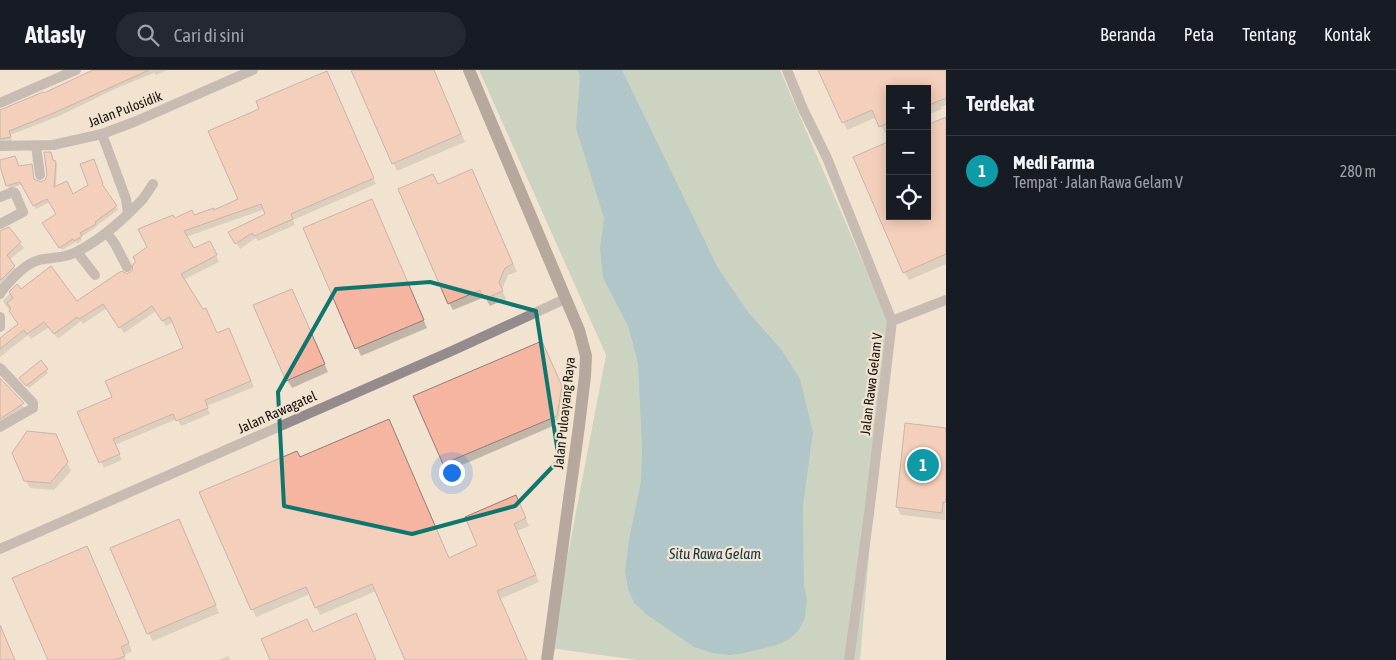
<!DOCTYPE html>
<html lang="id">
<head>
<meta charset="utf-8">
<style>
  body { margin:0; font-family:"Asap Condensed",sans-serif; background:#242831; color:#f1f3f6 }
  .controls { position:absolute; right:15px; top:15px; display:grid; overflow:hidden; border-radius:0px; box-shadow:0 2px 12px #0003 }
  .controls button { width:45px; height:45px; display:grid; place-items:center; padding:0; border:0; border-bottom:1px solid #363941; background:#171b24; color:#f1f3f6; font:25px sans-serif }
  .you { position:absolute; left:451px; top:402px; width:18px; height:18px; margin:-12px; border:4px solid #fff; border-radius:50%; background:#1a73e8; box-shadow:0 0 0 8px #1a73e833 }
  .badge { display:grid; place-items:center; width:32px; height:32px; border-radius:50%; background:#d93025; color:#fff; font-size:16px; font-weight:700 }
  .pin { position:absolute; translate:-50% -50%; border:2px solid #fff; box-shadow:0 1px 5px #0006 }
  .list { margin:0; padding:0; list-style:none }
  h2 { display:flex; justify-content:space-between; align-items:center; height:65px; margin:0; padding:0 20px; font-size:21px }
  h2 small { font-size:16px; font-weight:400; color:#9ea1a6 }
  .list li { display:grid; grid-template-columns:32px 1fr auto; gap:15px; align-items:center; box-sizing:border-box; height:70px; padding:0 20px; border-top:1px solid #363941 }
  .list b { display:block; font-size:19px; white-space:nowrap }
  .list p { margin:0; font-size:16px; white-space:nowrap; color:#9ea1a6 }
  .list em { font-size:16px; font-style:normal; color:#9ea1a6 }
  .icon { flex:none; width:28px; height:28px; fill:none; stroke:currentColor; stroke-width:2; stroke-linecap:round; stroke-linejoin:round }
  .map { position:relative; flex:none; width:946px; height:590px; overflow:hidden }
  header { display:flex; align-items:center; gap:30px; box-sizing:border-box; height:70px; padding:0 25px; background:#171b24; border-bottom:1px solid #363941 }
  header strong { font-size:24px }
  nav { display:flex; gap:28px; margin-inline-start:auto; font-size:18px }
  .search { width:350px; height:45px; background:#242831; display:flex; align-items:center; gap:12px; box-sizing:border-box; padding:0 18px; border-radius:28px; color:#9ea1a6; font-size:19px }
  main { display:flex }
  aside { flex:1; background:#171b24 }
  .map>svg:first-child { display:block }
  .green { fill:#9dc2ae }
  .water { fill:#5fa3be }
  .shadow { fill:#0003 }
  .building { fill:#f5b5a0; stroke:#937d76 }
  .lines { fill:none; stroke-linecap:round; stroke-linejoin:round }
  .street { stroke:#958a8c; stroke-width:10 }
  .secondary { stroke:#6f5f61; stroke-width:12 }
  .marked { fill:none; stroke:#0f766e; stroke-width:4; stroke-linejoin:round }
  .labels { text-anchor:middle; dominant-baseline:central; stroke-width:4.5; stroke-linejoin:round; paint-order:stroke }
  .street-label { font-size:14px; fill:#140f09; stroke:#f2e3d1 }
  .water-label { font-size:15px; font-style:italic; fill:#153642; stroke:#f2e3d1 }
</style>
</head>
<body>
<header>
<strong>Atlasly</strong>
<div class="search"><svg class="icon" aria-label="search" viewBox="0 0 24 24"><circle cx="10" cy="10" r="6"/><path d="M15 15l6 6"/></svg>Cari di sini</div>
<nav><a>Beranda</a><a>Peta</a><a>Tentang</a><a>Kontak</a></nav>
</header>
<main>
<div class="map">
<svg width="946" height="590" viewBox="0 0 946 590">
  <rect width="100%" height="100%" fill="#f2e3d1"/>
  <path class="green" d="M479 0H780L889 253 860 590H636L550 578 606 285Z"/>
  <path class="water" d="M578 0H622L718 198 748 242 781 279 800 309 813 362 803 436 804 515 807 530 805 548 798 561 789 569 777 575 744 583 730 585 712 583 694 577 646 544 634 533 628 519 625 501 629 470 641 411 642 378 638 293 628 256 603 208 600 178 604 148 576 58 580 7Z"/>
  <path class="shadow" d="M96 0H168L156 5 154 3 117 18 59 46 10 65 12 71 0 72V41L43 24Z
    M353 0H434L465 72 397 101Z
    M820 0H946V35L941 37 942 39 927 45V19H890V61L885 63 877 47 847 60Z
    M330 8 376 114 293 150 295 155 258 171 256 168 240 179 230 163 267 145 265 139 186 167 193 180 213 178 219 192 183 210 217 265H231L254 317 207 336 210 344 181 356 177 349 115 375 122 390 104 398 79 343 114 328 184 278 173 252 166 256 156 241 124 263 107 238 83 254 81 251 58 269 49 257 31 269 28 265 0 287V269L19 255 3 231 17 216 20 220 77 233 134 202 148 178 174 150 214 141 240 130Z
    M946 64V194L909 210 904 202 890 146H927Z
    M0 92 19 98 31 95 35 110 41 113 46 111 53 92H55L57 95 56 118 73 126 89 116 95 94 104 117 102 118 118 140 96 156V157L81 167 82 170 77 174 76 172 62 180 44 154 58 145 50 132 36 139 23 114 9 119Z
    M472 101 517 202 508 205 502 220 506 229 490 236 485 227 453 240 449 233 438 115Z
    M375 138 427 258 361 286 305 159Z
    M8 159 24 178 9 190 18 203 0 223V161Z
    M292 220 328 302 292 318 287 310Z
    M546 280 565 325 560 353 448 401 415 327Z
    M46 300 48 303 29 318 22 311Z
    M0 310 26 340 0 354Z
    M946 359 945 450 901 445 897 437Z
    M59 373 71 401 54 420 30 418 25 410Z
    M300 389 449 489 479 476 520 434 529 456 517 461 539 512 500 529 527 590H406L376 521 320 545 310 524 256 547 201 423Z
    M183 458 219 543 153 571 148 563Z
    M91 485 132 581 124 585 126 590H49Z
    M228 586 230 590H219Z"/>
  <path class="building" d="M93 0H149L56 42 9 61 11 67 0 69V40L43 22 44 23Z
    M351 0H434L461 64 392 94Z
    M818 0H946V28L927 36V19H890V52L879 57 872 40 842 53Z
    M327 1 374 108 291 144 293 149 254 166 252 163 235 174 228 162 265 144 261 134 184 161 194 178 210 171 217 185 181 204 203 239 206 238 217 263 229 258 251 311 205 330 208 338 176 351 173 344 113 369 120 384 99 393 77 342 112 327 105 311 183 278 170 247 162 251 152 236 119 258 103 234 79 249 77 247 54 264 44 252 27 264 24 260 0 279V268L18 254 9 241 11 239 7 233 13 228 9 222 17 214 21 219 51 196 77 231 118 203 122 201 127 204 132 201 133 194 136 192 133 187 147 177 138 159 173 145 175 148 192 140 194 145 214 138V140L238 129 208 61 259 39 256 31Z
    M946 47V184L903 203 853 87 890 71V146H927V55Z
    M44 82H51L53 90 56 91 54 117 67 111 73 124 88 115 80 94 94 89 103 114H102L117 136 95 152 96 154 80 163 82 166 74 171 73 169 59 178 42 153 56 144 47 129 33 136 20 112 6 116 0 96V90L15 86 19 96 32 94 34 109 41 112 45 110 47 105Z
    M472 99 513 194 505 198 499 212 503 221 484 229 480 220 448 234 398 119 433 104 438 114Z
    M372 129 424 250 355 279 303 158Z
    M9 157 21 172 7 185 15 196 1 210 0 208V161Z
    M292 219 325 294 286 311 253 235Z
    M542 271 562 316 557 346 443 394 413 326Z
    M41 290 48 299 26 316 19 308Z
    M0 308 24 333 0 349Z
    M389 349 449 488 477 475 465 447 516 425 526 448 514 454 536 505 497 521 527 590H405L372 514 315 538 306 517 251 540 199 422 297 381 300 387Z
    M905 353 946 358V432H943L942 443 896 437Z
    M27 361 56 364 68 392 50 413 24 411 12 383Z
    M179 449 216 535 147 564 110 478Z
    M87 476 129 573 121 577 125 586 114 590H48L12 508Z
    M356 543 376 590H270L261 569 307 549 313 562Z
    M0 555 15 590H0Z"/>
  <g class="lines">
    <path class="street" d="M787 0 803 39 827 88 892 251 869 444 849 590
      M0 33 76 0
      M0 76 53 75 102 64 134 52 253 0
      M36 76 40 105
      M0 127 13 122 15 123 23 142 0 154
      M128 144 143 129 153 114
      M107 163 115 174 127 197
      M77 182 95 205
      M0 224C3 218 7 215 12 209 21 200 30 191 44 189 54 187 64 188 74 183 94 174 112 159 128 144L126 129 102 64
      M0 247V257
      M892 251 946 230
      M0 298 33 333V338L0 357
      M0 479 454 280 565 229"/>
    <path class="secondary" d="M469 0 579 260 586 286 585 306 579 356 547 590"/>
  </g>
  <path d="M0 0H946V590H0ZM430 212 536 241 559 390 515 436 412 464 284 436 278 322 336 219Z" fill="#f2e3d1" fill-opacity=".55" fill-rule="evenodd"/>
  <path class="marked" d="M430 212 536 241 559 390 515 436 412 464 284 436 278 322 336 219Z"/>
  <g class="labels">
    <g class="street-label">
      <text transform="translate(125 39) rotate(-21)">Jalan Pulosidik</text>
      <text transform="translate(871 314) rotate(-83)">Jalan Rawa Gelam V</text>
      <text transform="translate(277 342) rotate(-24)">Jalan Rawagatel</text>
      <text transform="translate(564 343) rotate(-84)">Jalan Puloayang Raya</text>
    </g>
    <g class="water-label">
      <text x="715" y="483">Situ Rawa Gelam</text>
    </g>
  </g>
</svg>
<div class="controls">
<button>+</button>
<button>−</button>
<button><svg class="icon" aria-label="locate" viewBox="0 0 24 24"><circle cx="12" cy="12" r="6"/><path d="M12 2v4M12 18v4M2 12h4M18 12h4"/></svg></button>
</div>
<div class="you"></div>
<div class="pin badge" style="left:923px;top:395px;background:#0f9aa8">1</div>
</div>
<aside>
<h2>Terdekat<small></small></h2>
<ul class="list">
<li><span class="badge" style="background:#0f9aa8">1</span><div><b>Medi Farma</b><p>Tempat · Jalan Rawa Gelam V</p></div><em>280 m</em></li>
</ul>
</aside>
</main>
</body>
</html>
